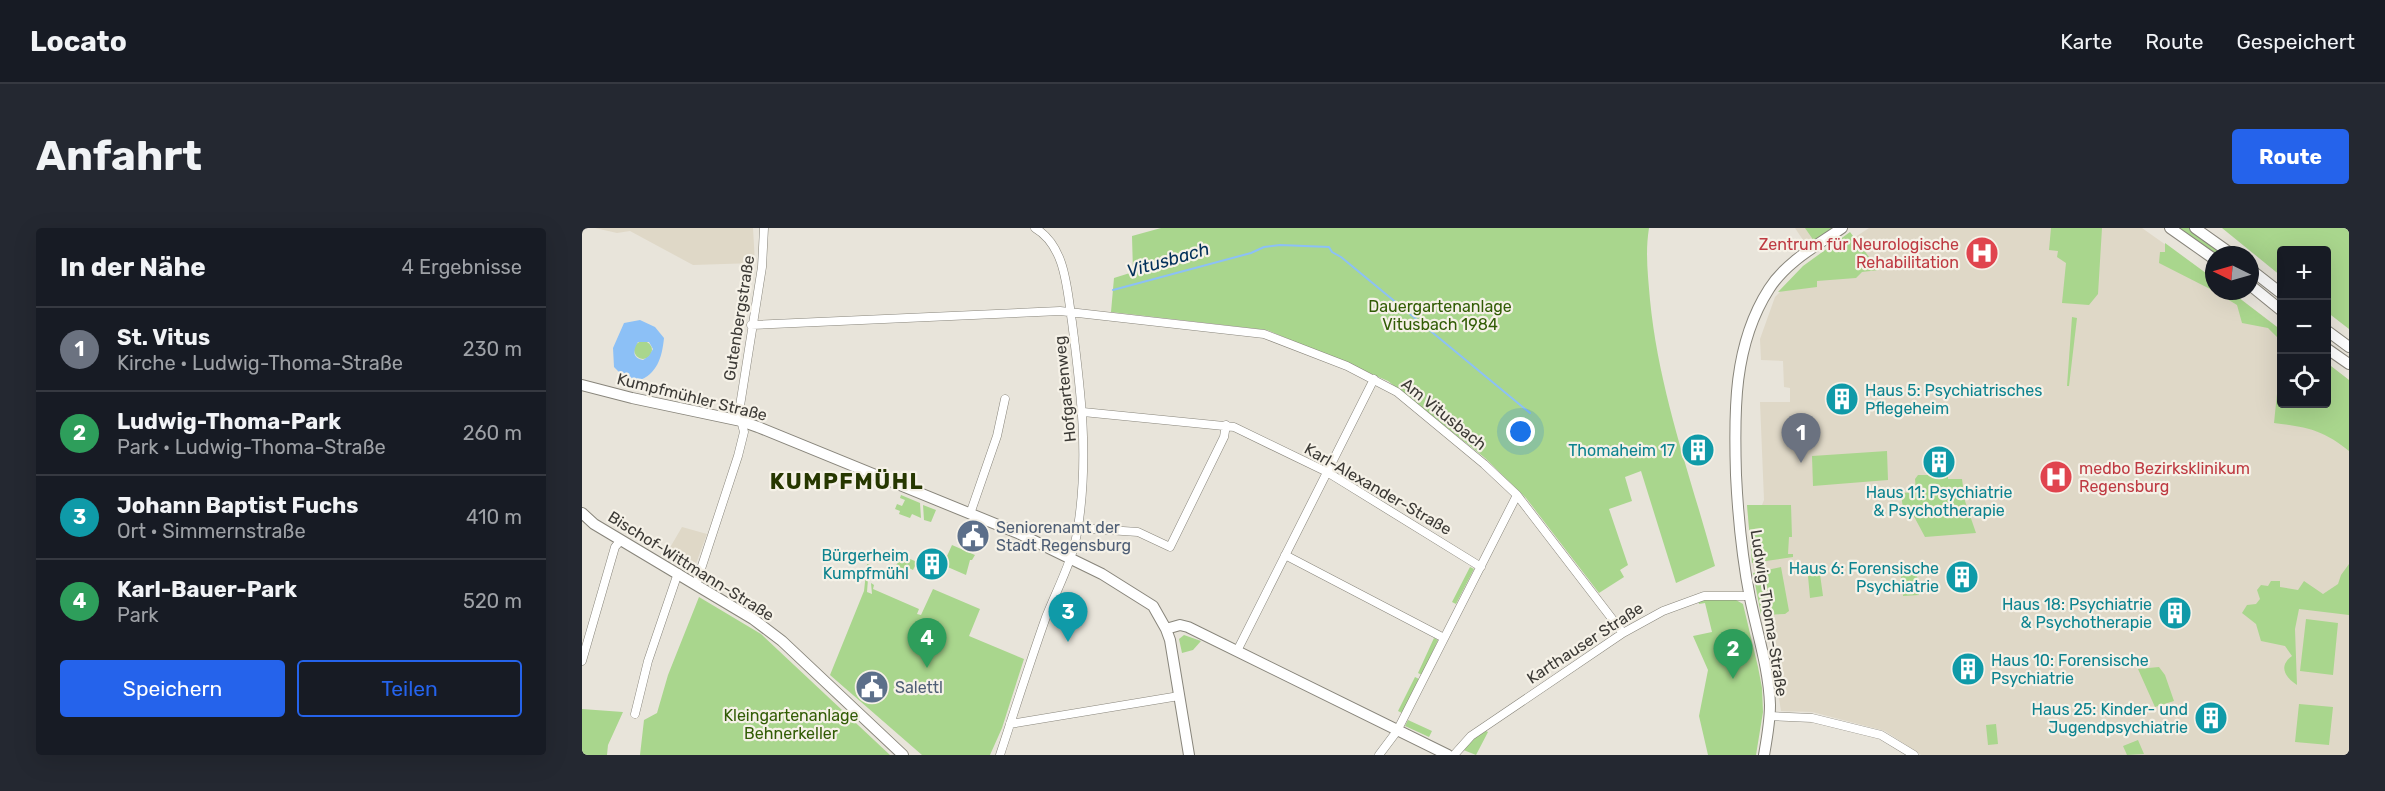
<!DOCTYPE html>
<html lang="de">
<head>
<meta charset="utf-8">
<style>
  body { margin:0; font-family:Rubik,sans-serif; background:#242831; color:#f1f3f6 }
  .controls { position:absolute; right:18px; top:18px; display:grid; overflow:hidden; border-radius:6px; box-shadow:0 6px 24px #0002 }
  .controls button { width:54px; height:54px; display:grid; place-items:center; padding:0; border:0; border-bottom:2px solid #363941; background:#171b24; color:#f1f3f6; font:30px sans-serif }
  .compass { position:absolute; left:1623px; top:18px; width:54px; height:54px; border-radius:50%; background:#171b24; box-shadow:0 6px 24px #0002; rotate:275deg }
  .you { position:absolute; left:939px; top:204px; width:21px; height:21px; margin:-15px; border:4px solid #fff; border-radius:50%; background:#1a73e8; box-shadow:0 0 0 9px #1a73e833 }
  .badge { display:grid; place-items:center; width:39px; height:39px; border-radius:50%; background:#2563eb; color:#fff; font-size:20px; font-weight:700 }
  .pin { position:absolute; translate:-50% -50px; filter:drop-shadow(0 2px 3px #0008) }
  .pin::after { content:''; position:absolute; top:32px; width:21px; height:18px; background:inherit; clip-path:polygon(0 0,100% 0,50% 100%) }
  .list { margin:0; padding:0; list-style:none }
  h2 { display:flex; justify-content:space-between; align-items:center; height:78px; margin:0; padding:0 24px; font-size:26px }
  h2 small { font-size:20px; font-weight:400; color:#9ea1a6 }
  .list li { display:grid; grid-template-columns:39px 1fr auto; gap:18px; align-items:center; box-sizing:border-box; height:84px; padding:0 24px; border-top:2px solid #363941 }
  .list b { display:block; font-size:22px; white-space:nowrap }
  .list p { margin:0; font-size:20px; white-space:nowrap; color:#9ea1a6 }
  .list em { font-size:20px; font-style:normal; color:#9ea1a6 }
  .actions { display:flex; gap:12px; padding:18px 24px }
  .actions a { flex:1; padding:14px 0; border:2px solid #2563eb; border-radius:6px; text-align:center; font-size:21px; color:#2563eb }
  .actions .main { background:#2563eb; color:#fff }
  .icon { flex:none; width:33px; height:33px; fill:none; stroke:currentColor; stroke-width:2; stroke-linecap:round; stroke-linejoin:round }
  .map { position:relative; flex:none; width:1767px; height:527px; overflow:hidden; border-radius:6px }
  header { display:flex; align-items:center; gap:36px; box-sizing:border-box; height:84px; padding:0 30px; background:#171b24; border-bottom:2px solid #363941 }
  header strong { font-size:28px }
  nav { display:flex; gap:33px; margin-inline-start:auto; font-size:21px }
  .intro { display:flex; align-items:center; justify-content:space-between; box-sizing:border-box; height:144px; padding:0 36px }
  h1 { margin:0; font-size:42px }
  .button { padding:15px 27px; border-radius:6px; background:#2563eb; color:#fff; font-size:21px; font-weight:700 }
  main { display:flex; gap:36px; padding:0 36px }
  aside { flex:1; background:#171b24; border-radius:6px; box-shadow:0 6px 24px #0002 }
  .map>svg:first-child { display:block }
  .built { fill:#dfd8c7 }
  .green { fill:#a9d68d }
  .water { fill:#8cc0f6; fill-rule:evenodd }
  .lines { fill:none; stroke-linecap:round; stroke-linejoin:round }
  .stream { stroke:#8cc0f6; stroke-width:2 }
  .minor-casing { stroke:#88857b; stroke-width:9 }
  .tertiary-casing { stroke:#88857b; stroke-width:12 }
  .minor { stroke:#fff; stroke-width:8 }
  .tertiary { stroke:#fff; stroke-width:10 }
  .labels { text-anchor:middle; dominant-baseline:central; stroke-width:4.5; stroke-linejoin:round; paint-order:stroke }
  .health-label { font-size:16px; fill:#be3a42; stroke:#f5f1e7; text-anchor:end }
  .park-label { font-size:16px; fill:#315c05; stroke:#f5f1e7 }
  .street-label { font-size:16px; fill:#3c3a36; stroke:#f5f1e7 }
  .culture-label { font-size:16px; fill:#0d838f; stroke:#f5f1e7; text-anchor:end }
  .service-label { font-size:16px; fill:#4e5e75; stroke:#f5f1e7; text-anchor:start }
  .water-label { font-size:18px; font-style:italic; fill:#002f59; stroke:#f5f1e7 }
  .district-label { font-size:22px; font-weight:bold; letter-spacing:1.5px; fill:#263700; stroke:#f5f1e7 }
</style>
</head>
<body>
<header>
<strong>Locato</strong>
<nav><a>Karte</a><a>Route</a><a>Gespeichert</a></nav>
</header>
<div class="intro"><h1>Anfahrt</h1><a class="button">Route</a></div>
<main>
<aside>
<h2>In der Nähe<small>4 Ergebnisse</small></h2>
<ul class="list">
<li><span class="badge" style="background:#6b7280">1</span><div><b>St. Vitus</b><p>Kirche · Ludwig-Thoma-Straße</p></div><em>230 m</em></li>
<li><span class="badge" style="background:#2e9e5b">2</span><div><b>Ludwig-Thoma-Park</b><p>Park · Ludwig-Thoma-Straße</p></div><em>260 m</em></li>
<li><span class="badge" style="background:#0f9aa8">3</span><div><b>Johann Baptist Fuchs</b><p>Ort · Simmernstraße</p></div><em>410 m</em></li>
<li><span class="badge" style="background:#2e9e5b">4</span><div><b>Karl-Bauer-Park</b><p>Park</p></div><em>520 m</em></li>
</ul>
<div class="actions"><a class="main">Speichern</a><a>Teilen</a></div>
</aside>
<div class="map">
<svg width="1767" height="527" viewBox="0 0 1767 527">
  <rect width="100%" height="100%" fill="#e8e4da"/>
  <path class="built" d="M13 0H171L173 35 111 37 48 3 35 5Z
    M1213 0H1251L1225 18Z
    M1287 0H1560L1632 51V63H1648L1699 102 1700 176H1744L1745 135 1767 152V527H1339L1303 503 1230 484 1199 483 1190 426 1170 335 1165 277H1180L1182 272 1178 174H1208V160L1202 159 1201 133 1179 132 1178 111 1193 69 1214 48Z
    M100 299 125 306 112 341 108 344 78 326 86 323Z"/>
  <path class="green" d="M579 0H1067C1063 25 1066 48 1068 72 1077 164 1109 249 1133 338L1094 355 1059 243 1043 249 1050 273 1027 281 1046 337 1038 342 1042 349 1017 365 944 270 903 230 806 153 685 102 529 84 532 50 551 44 550 8Z
    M1223 0H1251L1232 13Z
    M1469 0H1520L1516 66 1507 77 1480 75 1484 35 1475 29 1476 23 1467 22Z
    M1596 0H1608L1646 27H1636Z
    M1640 0H1767V101L1745 84 1744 22H1700L1699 48Z
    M1268 4 1297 42 1280 44 1274 50 1235 53V59L1196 64 1221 38Z
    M1583 15 1632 51V63L1577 35 1578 24H1583Z
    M1632 63H1648L1699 102V113L1686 100 1660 95 1655 77Z
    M1490 89 1495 90 1487 158H1485Z
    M52 122a9 9 0 1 1 18 0a9 9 0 1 1-18 0Z
    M1699 127 1700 176H1744L1745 135 1767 152V223C1741 202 1725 199 1692 195Z
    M1305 223 1306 252 1231 258 1230 228Z
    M1366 236V251H1380L1383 273 1394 305 1343 309 1328 281H1321L1319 265 1334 264 1333 251 1336 247H1350L1349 237Z
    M319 267 338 275 339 290 330 286 328 290 317 286 318 283 313 281 315 276 320 278 323 272 318 270Z
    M341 277 354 282 349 294 342 292Z
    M1165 277H1209L1210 309H1207L1206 326H1211V329L1170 335Z
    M370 317 393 327 390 332H388L384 347 361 337Z
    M319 327 335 334 331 342 325 339 322 346 312 342Z
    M285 336 291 338 286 351 285 364 290 366 289 355 292 357 291 361 337 381 335 386 339 387 351 361 398 381 387 408 442 431 420 500 408 527H340L248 447 282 363Z
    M1767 336V387L1717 381 1713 401 1715 457C1703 449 1696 438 1710 428L1703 418 1679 413 1674 396 1660 385 1665 377 1674 376 1678 371 1675 362 1679 357 1686 358 1689 353H1698V359L1716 362 1722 353 1741 366 1756 356 1759 347Z
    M1334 338 1337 367 1321 368 1318 340Z
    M888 339 892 341 874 376 870 374Z
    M1199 339 1207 383 1203 386 1179 387 1171 345Z
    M1238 346 1241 368 1228 370 1226 348Z
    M117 369 179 406 308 527H58L62 492 75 485 86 447Z
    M1138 369 1154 372 1161 376 1176 439 1180 460 1181 484 1174 527H1126L1117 488 1126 442 1111 408 1130 404 1123 375 1117 376 1116 372Z
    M1724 391 1756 395 1751 447 1718 443Z
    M602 407 619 413 611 422 600 425 597 411Z
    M852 410 856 412 840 447 836 445Z
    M1577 439 1583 447 1592 473 1573 479 1556 441Z
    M833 449 837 451 820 485 816 483Z
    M1717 476 1751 479 1747 517 1713 514Z
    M0 481 41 484 26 517 25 527H0Z
    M826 492 850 503 847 509 823 498Z
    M1414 496 1416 516 1406 517 1404 497Z
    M902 502 906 504 894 527 879 521Z
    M1556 512 1562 526 1545 527 1541 518Z"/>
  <path class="water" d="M58 92 73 99 82 110C80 130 75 146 56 153L39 146 32 139 31 120 42 95ZM56 114H67L71 121 67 128 61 132C50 130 51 122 56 114Z"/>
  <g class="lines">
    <path class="stream" d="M531 62 669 25 682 19 698 17 747 19 750 24 759 29 948 185"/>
    <defs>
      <path id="minor" d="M169 97 478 83 682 106 765 138 815 164 902 236 935 267 1041 405
        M501 184 652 199 745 244 899 339
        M388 286 415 208 423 171
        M496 300 556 304 588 319 642 209 644 197
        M703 327 862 410
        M114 356 156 228 162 204 157 184 180 39 182 0
        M655 423 792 151
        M0 433 33 319 39 312
        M53 486 66 433 96 345
        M1187 488 1230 490 1299 507 1332 527
        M428 496 597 468
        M418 527C433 481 448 434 464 389 476 359 492 330 496 299 507 228 499 164 490 94 485 62 484 18 453 0
        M797 527 815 503 935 267
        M872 527 889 508 1041 405 1081 383 1122 368H1167"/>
      <path id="tertiary" d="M1588 0 1632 31
        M1613 0 1651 27
        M1668 41 1700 66
        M1668 57 1700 83
        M1744 102 1767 119
        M1744 120 1767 136
        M0 157 50 170 159 193 176 199 438 306 520 346 571 378 584 401 588 412 607 527
        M0 285 12 296 171 391 200 413 321 527
        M584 401 598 397 606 399 866 527
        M1182 527C1185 510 1188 494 1188 477 1187 441 1175 405 1168 370 1160 329 1156 288 1154 247 1152 184 1151 117 1187 61 1204 34 1234 18 1260 0"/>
    </defs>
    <use href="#minor" class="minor-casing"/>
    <use href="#tertiary" class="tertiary-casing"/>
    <use href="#minor" class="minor"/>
    <use href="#tertiary" class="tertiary"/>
  </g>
  <defs>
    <symbol id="hospital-disc" viewBox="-11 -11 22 22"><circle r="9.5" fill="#e0444e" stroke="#f5f1e7"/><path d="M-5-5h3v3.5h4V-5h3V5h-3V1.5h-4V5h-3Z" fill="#fff"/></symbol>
    <symbol id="building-disc" viewBox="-11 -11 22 22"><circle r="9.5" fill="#0f9aa8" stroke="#f5f1e7"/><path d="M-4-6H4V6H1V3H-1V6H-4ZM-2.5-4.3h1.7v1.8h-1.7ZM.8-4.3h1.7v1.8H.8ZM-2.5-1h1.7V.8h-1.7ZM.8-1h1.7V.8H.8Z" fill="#fff"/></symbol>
    <symbol id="civic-disc" viewBox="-11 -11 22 22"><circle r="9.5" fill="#5c6f8a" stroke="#f5f1e7"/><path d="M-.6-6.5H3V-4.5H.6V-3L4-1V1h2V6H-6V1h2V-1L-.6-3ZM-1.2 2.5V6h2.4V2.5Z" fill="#fff"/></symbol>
  </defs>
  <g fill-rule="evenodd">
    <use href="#hospital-disc" x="1381" y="6" width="38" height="38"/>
    <use href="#building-disc" x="1241" y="152" width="38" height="38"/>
    <use href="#building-disc" x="1097" y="203" width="38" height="38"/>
    <use href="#building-disc" x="1338" y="215" width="38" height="38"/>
    <use href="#hospital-disc" x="1455" y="230" width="38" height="38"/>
    <use href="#civic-disc" x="372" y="289" width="38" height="38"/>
    <use href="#building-disc" x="331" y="317" width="38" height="38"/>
    <use href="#building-disc" x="1361" y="330" width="38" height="38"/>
    <use href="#building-disc" x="1574" y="366" width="38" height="38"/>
    <use href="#building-disc" x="1367" y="422" width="38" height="38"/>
    <use href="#civic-disc" x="271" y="440" width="38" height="38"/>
    <use href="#building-disc" x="1610" y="471" width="38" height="38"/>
  </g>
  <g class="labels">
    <g class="health-label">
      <text x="1377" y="16">Zentrum für Neurologische<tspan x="1377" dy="18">Rehabilitation</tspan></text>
      <text x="1497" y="240" text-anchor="start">medbo Bezirksklinikum<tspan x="1497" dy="18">Regensburg</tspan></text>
    </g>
    <g class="park-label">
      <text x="858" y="78">Dauergartenanlage<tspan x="858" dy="18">Vitusbach 1984</tspan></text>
      <text x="209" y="487">Kleingartenanlage<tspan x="209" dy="18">Behnerkeller</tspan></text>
    </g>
    <g class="street-label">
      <text transform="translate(157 90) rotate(-81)">Gutenbergstraße</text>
      <text transform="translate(483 161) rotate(-96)">Hofgartenweg</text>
      <text transform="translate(110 169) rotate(14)">Kumpfmühler Straße</text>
      <text transform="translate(862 186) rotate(39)">Am Vitusbach</text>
      <text transform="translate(796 261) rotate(30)">Karl-Alexander-Straße</text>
      <text transform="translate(109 338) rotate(32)">Bischof-Wittmann-Straße</text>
      <text transform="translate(1187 385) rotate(81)">Ludwig-Thoma-Straße</text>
      <text transform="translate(1003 415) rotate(-33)">Karthauser Straße</text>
    </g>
    <g class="culture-label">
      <text x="1283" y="162" text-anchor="start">Haus 5: Psychiatrisches<tspan x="1283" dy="18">Pflegeheim</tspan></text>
      <text x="1093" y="222">Thomaheim 17</text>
      <text x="1357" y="264" text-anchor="middle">Haus 11: Psychiatrie<tspan x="1357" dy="18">&amp; Psychotherapie</tspan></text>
      <text x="327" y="327">Bürgerheim<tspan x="327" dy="18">Kumpfmühl</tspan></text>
      <text x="1357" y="340">Haus 6: Forensische<tspan x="1357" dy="18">Psychiatrie</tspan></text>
      <text x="1570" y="376">Haus 18: Psychiatrie<tspan x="1570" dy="18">&amp; Psychotherapie</tspan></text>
      <text x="1409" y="432" text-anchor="start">Haus 10: Forensische<tspan x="1409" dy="18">Psychiatrie</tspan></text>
      <text x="1606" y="481">Haus 25: Kinder- und<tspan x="1606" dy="18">Jugendpsychiatrie</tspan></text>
    </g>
    <g class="service-label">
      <text x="414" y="299">Seniorenamt der<tspan x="414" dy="18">Stadt Regensburg</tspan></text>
      <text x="313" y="459">Salettl</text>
    </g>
    <g class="water-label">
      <text transform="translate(586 32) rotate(-16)">Vitusbach</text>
    </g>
    <g class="district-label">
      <text x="265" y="253">KUMPFMÜHL</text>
    </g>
  </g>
</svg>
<div class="controls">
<button>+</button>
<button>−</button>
<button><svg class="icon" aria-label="locate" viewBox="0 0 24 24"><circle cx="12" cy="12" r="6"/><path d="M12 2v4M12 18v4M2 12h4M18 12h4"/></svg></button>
</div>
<svg class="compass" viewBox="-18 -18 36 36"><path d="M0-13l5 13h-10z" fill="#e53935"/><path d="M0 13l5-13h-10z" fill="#9ea1a6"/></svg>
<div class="you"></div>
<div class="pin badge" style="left:1219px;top:235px;background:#6b7280">1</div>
<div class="pin badge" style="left:1151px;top:451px;background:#2e9e5b">2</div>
<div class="pin badge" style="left:486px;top:414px;background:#0f9aa8">3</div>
<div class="pin badge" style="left:345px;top:440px;background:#2e9e5b">4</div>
</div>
</main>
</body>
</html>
